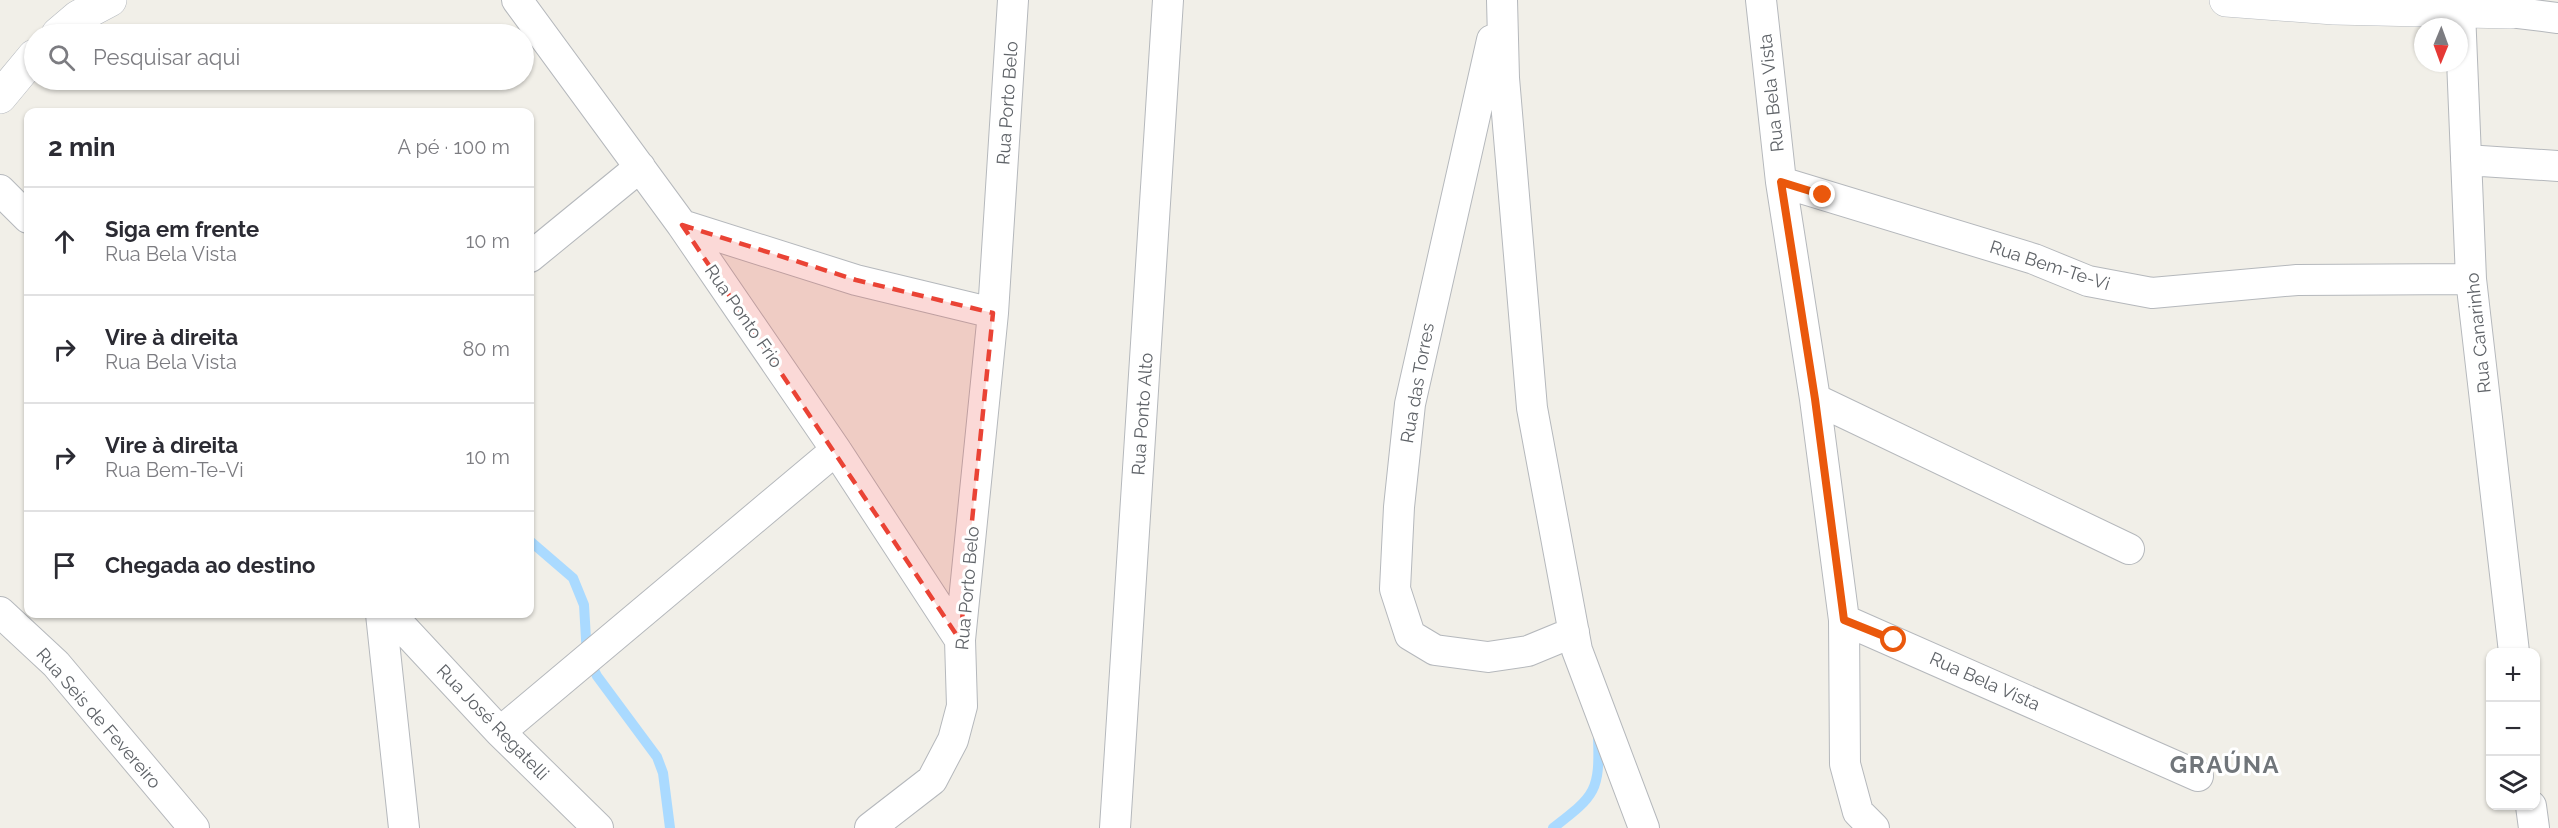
<!DOCTYPE html>
<html lang="pt">
<head>
<meta charset="utf-8">
<style>
  body { margin:0; font-family:Raleway,sans-serif; background:#f2f2f3; color:#2b2b33 }
  .controls { position:absolute; right:18px; bottom:18px; display:grid; overflow:hidden; border-radius:12px; box-shadow:0 2px 4px #0004 }
  .controls button { width:54px; height:54px; display:grid; place-items:center; padding:0; border:0; border-bottom:2px solid #e1e1e2; background:#fff; color:#2b2b33; font:30px sans-serif }
  .compass { position:absolute; left:2414px; top:18px; width:54px; height:54px; border-radius:50%; background:#fff; box-shadow:0 2px 4px #0004; rotate:181deg }
  .stop { position:absolute; width:18px; height:18px; margin:-14px; border:4px solid #ea580c; border-radius:50%; background:#fff }
  .stop.end { background:#ea580c; border-color:#fff; box-shadow:0 2px 6px #0008 }
  .list { margin:0; padding:0; list-style:none }
  h2 { display:flex; justify-content:space-between; align-items:center; height:78px; margin:0; padding:0 24px; font-size:26px }
  h2 small { font-size:20px; font-weight:400; color:#7c7c81 }
  .list li { display:grid; grid-template-columns:39px 1fr auto; gap:18px; align-items:center; box-sizing:border-box; height:108px; padding:0 24px; border-top:2px solid #e1e1e2 }
  .list b { display:block; font-size:22px; white-space:nowrap }
  .list p { margin:0; font-size:20px; white-space:nowrap; color:#7c7c81 }
  .list em { font-size:20px; font-style:normal; color:#7c7c81 }
  .icon { flex:none; width:33px; height:33px; fill:none; stroke:currentColor; stroke-width:2; stroke-linecap:round; stroke-linejoin:round }
  .map { position:relative; flex:none; width:2558px; height:828px; overflow:hidden }
  .search { position:absolute; background:#fff; box-shadow:0 2px 4px #0004; left:24px; top:24px; width:510px; height:66px; display:flex; align-items:center; gap:15px; box-sizing:border-box; padding:0 21px; border-radius:33px; color:#7c7c81; font-size:22px }
  .panel { position:absolute; background:#fff; box-shadow:0 2px 4px #0004; left:24px; top:108px; width:510px; height:510px; border-radius:12px }
  .map>svg:first-child { display:block }
  .lines { fill:none; stroke-linecap:round; stroke-linejoin:round }
  .stream { stroke:#aadaff; stroke-width:10 }
  .street-casing { stroke:#b5b8bc; stroke-width:32 }
  .secondary-casing { stroke:#b6babf; stroke-width:34 }
  .street { stroke:#fff; stroke-width:30 }
  .secondary { stroke:#fff; stroke-width:33 }
  .route { stroke:#ea580c; stroke-width:8 }
  .marked { fill:#ea4335; fill-opacity:0.2; stroke:#ea4335; stroke-width:4.5; stroke-dasharray:12 8; stroke-linejoin:round }
  .labels { text-anchor:middle; dominant-baseline:central; stroke-width:6; stroke-linejoin:round; paint-order:stroke }
  .street-label { font-size:18px; fill:#5f6368; stroke:#fff }
  .district-label { font-size:24px; font-weight:bold; letter-spacing:1.5px; fill:#70757a; stroke:#fff }
</style>
</head>
<body>
<div class="map">
<svg width="2558" height="828" viewBox="0 0 2558 828">
  <rect width="100%" height="100%" fill="#f1efe8"/>
  <g class="lines">
    <path class="stream" d="M530 541 573 578 584 605 587 656 597 676 657 757 663 773 670 828
      M1553 828C1596 795 1600 791 1598 736"/>
    <defs>
      <path id="street" d="M517 0 682 225 836 450 960 640
        M1502 0 1504 78 1532 408 1577 650 1644 828
        M1761 0 1781 182 1815 399 1844 620 2198 776
        M2460 11 2471 279 2514 652
        M2510 12 2558 18
        M1492 40 1410 404 1399 507 1395 589 1410 635 1435 650 1488 657 1528 651 1574 632
        M2466 160 2558 166
        M1781 182 2034 259 2088 281 2152 293 2297 280 2471 279
        M0 190 28 218
        M682 225 856 280 993 313
        M530 257 640 167
        M1815 399 2129 549
        M0 612 56 664 194 828
        M381 614 404 828
        M390 614 500 732 598 828
        M1844 620 1845 764 1858 812 1874 828
        M500 732 836 450
        M2531 806 2534 828
        M870 828 932 780 953 740 962 706 960 640 993 313 1013 0
        M1115 828 1168 0"/>
      <path id="secondary" d="M2226 0 2334 8 2510 12 2518 0
        M58 34 78 17 110 0
        M0 97 34 56"/>
    </defs>
    <use href="#street" class="street-casing"/>
    <use href="#secondary" class="secondary-casing"/>
    <use href="#street" class="street"/>
    <use href="#secondary" class="secondary"/>
  </g>
  <g class="lines">
    <path class="route" d="M1823 195 1781 182 1815 399 1844 620 1894 640"/>
  </g>
  <path class="marked" d="M682 225 856 280 993 313 960 640Z"/>
  <g class="labels">
    <g class="street-label">
      <text transform="translate(1771 93) rotate(-96)">Rua Bela Vista</text>
      <text transform="translate(1007 103) rotate(-86)">Rua Porto Belo</text>
      <text transform="translate(2050 265) rotate(18)">Rua Bem-Te-Vi</text>
      <text transform="translate(744 316) rotate(55)">Rua Ponto Frio</text>
      <text transform="translate(2478 333) rotate(-96)">Rua Canarinho</text>
      <text transform="translate(1417 383) rotate(-80)">Rua das Torres</text>
      <text transform="translate(1142 414) rotate(-86)">Rua Ponto Alto</text>
      <text transform="translate(967 588) rotate(-85)">Rua Porto Belo</text>
      <text transform="translate(1985 681) rotate(24)">Rua Bela Vista</text>
      <text transform="translate(99 718) rotate(49)">Rua Seis de Fevereiro</text>
      <text transform="translate(493 722) rotate(46)">Rua José Regatelli</text>
    </g>
    <g class="district-label">
      <text x="2225" y="764">GRAÚNA</text>
    </g>
  </g>
</svg>
<div class="controls">
<button>+</button>
<button>−</button>
<button><svg class="icon" aria-label="layers" viewBox="0 0 24 24"><path d="M12 4l9 5-9 5-9-5zM3 14l9 5 9-5"/></svg></button>
</div>
<svg class="compass" viewBox="-18 -18 36 36"><path d="M0-13l5 13h-10z" fill="#e53935"/><path d="M0 13l5-13h-10z" fill="#7c7c81"/></svg>
<div class="stop" style="left:1894px;top:640px"></div>
<div class="stop end" style="left:1823px;top:195px"></div>
<div class="search"><svg class="icon" aria-label="search" viewBox="0 0 24 24"><circle cx="10" cy="10" r="6"/><path d="M15 15l6 6"/></svg>Pesquisar aqui</div>
<section class="panel">
<h2>2 min<small>A pé · 100 m</small></h2>
<ul class="list">
<li><svg class="icon" aria-label="ahead" viewBox="0 0 24 24"><path d="M12 20V5M6 11l6-6 6 6"/></svg><div><b>Siga em frente</b><p>Rua Bela Vista</p></div><em>10 m</em></li>
<li><svg class="icon" aria-label="right" viewBox="0 0 24 24"><path d="M7 20v-9h11M14 6l5 5-5 5"/></svg><div><b>Vire à direita</b><p>Rua Bela Vista</p></div><em>80 m</em></li>
<li><svg class="icon" aria-label="right" viewBox="0 0 24 24"><path d="M7 20v-9h11M14 6l5 5-5 5"/></svg><div><b>Vire à direita</b><p>Rua Bem-Te-Vi</p></div><em>10 m</em></li>
<li><svg class="icon" aria-label="arrive" viewBox="0 0 24 24"><path d="M6 21V4h12l-3 4 3 4H6"/></svg><div><b>Chegada ao destino</b></div></li>
</ul>
</section>
</div>
</body>
</html>
